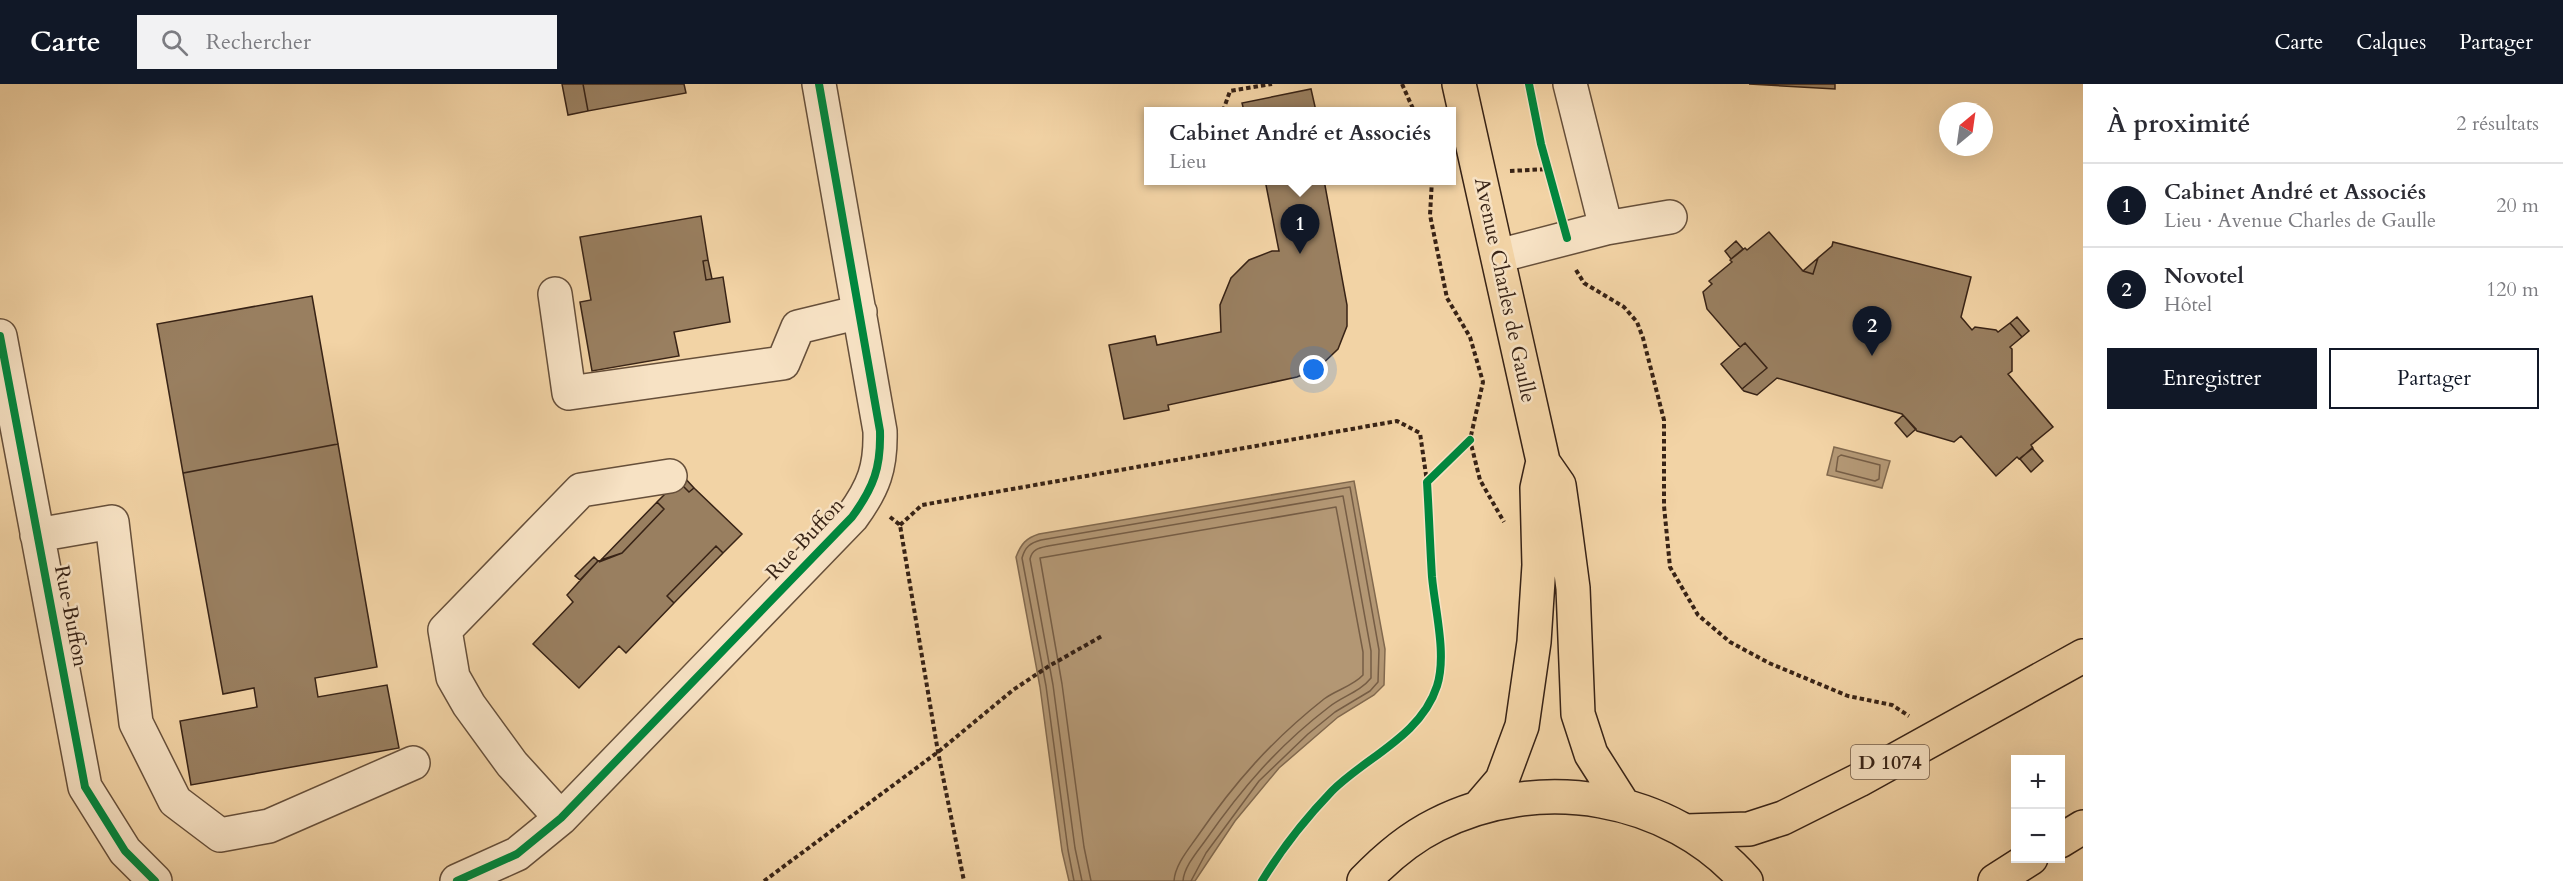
<!DOCTYPE html>
<html lang="fr">
<head>
<meta charset="utf-8">
<style>
  body { margin:0; font-family:Cardo,serif; background:#f2f2f3; color:#2b2b33 }
  .controls { position:absolute; right:18px; bottom:18px; display:grid; overflow:hidden; border-radius:0px; box-shadow:0 6px 24px #0002 }
  .controls button { width:54px; height:54px; display:grid; place-items:center; padding:0; border:0; border-bottom:2px solid #e1e1e2; background:#fff; color:#2b2b33; font:30px sans-serif }
  .compass { position:absolute; left:1939px; top:18px; width:54px; height:54px; border-radius:50%; background:#fff; box-shadow:0 6px 24px #0002; rotate:29deg }
  .you { position:absolute; left:1314px; top:286px; width:21px; height:21px; margin:-15px; border:4px solid #fff; border-radius:50%; background:#1a73e8; box-shadow:0 0 0 9px #1a73e833 }
  .badge { display:grid; place-items:center; width:39px; height:39px; border-radius:50%; background:#111827; color:#fff; font-size:20px; font-weight:700 }
  .pin { position:absolute; translate:-50% -50px; filter:drop-shadow(0 2px 3px #0008) }
  .pin::after { content:''; position:absolute; top:32px; width:21px; height:18px; background:inherit; clip-path:polygon(0 0,100% 0,50% 100%) }
  .popup { position:absolute; left:1144px; top:23px; width:312px; height:78px; box-sizing:border-box; display:grid; place-content:center; border-radius:0px; background:#fff; filter:drop-shadow(0 2px 4px #0005); font-size:20px; white-space:nowrap; color:#7c7c81 }
  .popup b { font-size:22px; color:#2b2b33 }
  .popup::after { content:''; position:absolute; left:50%; top:100%; margin-left:-12px; border:12px solid transparent; border-top-color:#fff }
  .list { margin:0; padding:0; list-style:none }
  h2 { display:flex; justify-content:space-between; align-items:center; height:78px; margin:0; padding:0 24px; font-size:26px }
  h2 small { font-size:20px; font-weight:400; color:#7c7c81 }
  .list li { display:grid; grid-template-columns:39px 1fr auto; gap:18px; align-items:center; box-sizing:border-box; height:84px; padding:0 24px; border-top:2px solid #e1e1e2 }
  .list b { display:block; font-size:22px; white-space:nowrap }
  .list p { margin:0; font-size:20px; white-space:nowrap; color:#7c7c81 }
  .list em { font-size:20px; font-style:normal; color:#7c7c81 }
  .actions { display:flex; gap:12px; padding:18px 24px }
  .actions a { flex:1; padding:14px 0; border:2px solid #111827; border-radius:0px; text-align:center; font-size:21px; color:#111827 }
  .actions .main { background:#111827; color:#fff }
  .icon { flex:none; width:33px; height:33px; fill:none; stroke:currentColor; stroke-width:2; stroke-linecap:round; stroke-linejoin:round }
  .map { position:relative; flex:none; width:2083px; height:797px; overflow:hidden }
  header { display:flex; align-items:center; gap:36px; box-sizing:border-box; height:84px; padding:0 30px; background:#111827; color:#fff }
  header strong { font-size:28px }
  nav { display:flex; gap:33px; margin-inline-start:auto; font-size:21px }
  .search { width:420px; height:54px; background:#f2f2f3; display:flex; align-items:center; gap:15px; box-sizing:border-box; padding:0 21px; border-radius:0px; color:#7c7c81; font-size:22px }
  main { display:flex }
  aside { flex:1; background:#fff }
  .map>svg:first-child { display:block }
  .water { fill:#b39774; stroke:#82694e; stroke-width:1.5 }
  .lines { fill:none; stroke-linecap:round; stroke-linejoin:round }
  .shore { stroke:#765d45; stroke-width:1.5 }
  .building { fill:#997f60; stroke:#382316; stroke-width:1.5 }
  .minor-casing { stroke:#664f3a; stroke-width:36 }
  .major-casing { stroke:#382316; stroke-width:36 }
  .path { stroke:#382316; stroke-width:4; stroke-dasharray:4.5 3; stroke-linecap:butt }
  .minor { stroke:#f7e2c4; stroke-width:33 }
  .major { stroke:#f2d3a5; stroke-width:33 }
  .cycleway-casing { stroke:#f7e2c4; stroke-width:11 }
  .cycleway { stroke:#00873e; stroke-width:8 }
  .labels { text-anchor:middle; dominant-baseline:central; stroke-width:5; stroke-linejoin:round; paint-order:stroke }
  .shield { fill:#f7e2c4; stroke:#715c4a; stroke-width:1.5 }
  .shield-label { font-size:20px; font-weight:bold; fill:#382316 }
  .street-label { font-size:21px; fill:#382316; stroke:#f7e2c4 }
</style>
</head>
<body>
<header>
<strong>Carte</strong>
<div class="search"><svg class="icon" aria-label="search" viewBox="0 0 24 24"><circle cx="10" cy="10" r="6"/><path d="M15 15l6 6"/></svg>Rechercher</div>
<nav><a>Carte</a><a>Calques</a><a>Partager</a></nav>
</header>
<main>
<div class="map">
<svg width="2083" height="797" viewBox="0 0 2083 797">
  <rect width="100%" height="100%" fill="#f2d3a5"/>
  <filter id="stains"><feTurbulence type="fractalNoise" baseFrequency=".00333" numOctaves="4"/><feColorMatrix values="0 0 0 0 .2 0 0 0 0 .09 0 0 0 0 .02 0 0 0 .5 -.17"/></filter>
  <radialGradient id="worn" r=".72"><stop offset=".6" stop-color="#630" stop-opacity="0"/><stop offset="1" stop-color="#630" stop-opacity=".3"/></radialGradient>
  <path class="water" d="M1834 363 1890 377 1882 404 1827 391Z
    M1354 397 1385 565 1384 601 1374 611 1338 633 1279 684 1235 737 1195 797H1069L1062 767 1040 603 1016 473C1021 460 1026 454 1039 450Z"/>
  <g class="lines">
    <path class="shore" d="M1841 371 1880 381 1879 395 1875 397 1836 387 1838 373Z
      M1074 797 1068 766 1046 602 1022 474C1025 463 1030 459 1041 456L1350 403 1379 566 1378 598 1370 607 1335 628 1308 650 1259 697 1206 769 1191 797
      M1082 797 1075 764 1053 601 1030 475C1032 465 1039 464 1048 462L1343 412 1371 567V594C1360 608 1343 612 1329 623 1278 662 1242 704 1205 757 1197 768 1184 783 1183 797
      M1091 797 1084 763 1062 600 1040 474 1336 423 1363 568V591C1353 602 1336 606 1324 615 1271 657 1235 698 1197 753 1188 766 1175 781 1174 797"/>
  </g>
  <path class="building" d="M562 0H583L588 27 568 31Z
    M583 0H684L686 9 588 27Z
    M1749 0H1835V5Z
    M1311 5 1316 27H1244L1242 19Z
    M1265 96H1324L1347 221V242L1338 265 1318 284 1297 293 1168 321 1169 326 1124 335 1109 261 1155 252 1157 261 1221 248 1220 221 1231 194 1249 176 1272 167H1279Z
    M701 132 708 176 703 177 706 196 723 193 730 238 674 248 679 272 592 287 580 218 591 216 580 153Z
    M1769 148 1803 187 1813 190 1818 174 1832 162 1833 158 1971 193 1961 233 1972 246 1975 243 1996 246 1998 248 2010 239 2022 253 2010 263 2012 265V287L2008 290 2053 343 2031 361 2033 364 2019 375 2017 373 1996 392 1961 352 1954 358 1917 347 1902 330 1777 294 1757 311 1744 307 1742 305 1767 284 1745 259 1740 263 1707 225 1703 208 1712 200 1709 197 1732 178 1730 176 1745 164 1747 166Z
    M1736 157 1743 165 1731 175 1725 167Z
    M1818 174 1813 190 1803 187Z
    M708 176 712 195 706 196 703 177Z
    M312 212 338 360 183 389 157 240Z
    M2017 233 2029 247 2022 253 2010 239Z
    M1745 259 1767 284 1742 305 1721 280Z
    M1903 331 1916 345 1907 353 1895 339Z
    M338 360 377 583 315 594 318 613 387 601 399 664 191 701 180 637 257 623 254 604 223 610 183 389Z
    M2032 364 2043 377 2031 388 2020 375Z
    M683 392 694 404 689 408 678 397Z
    M678 397 689 408 694 404 742 450 723 469 716 462 667 512 674 519 626 569 619 562 579 604 533 560 573 518 567 511 598 477 622 469 664 425 657 418Z
    M657 418 664 425 622 469 599 478Z
    M716 462 723 469 674 519 667 512Z
    M594 473 598 477 580 496 575 492Z"/>
  <g class="lines">
    <defs>
      <path id="minor" d="M1606 144 1670 133
        M1498 172 1606 144 1570 0
        M555 210 569 309 783 279 798 243 860 228
        M0 252 85 703 125 767 155 797
        M37 451 112 438 136 639 175 717 220 751 269 742 413 679
        M561 734 512 680 469 621 453 593 445 546 581 406 670 392
        M457 797 517 770 561 734 852 433C874 403 881 383 880 347L819 0"/>
      <path id="major" d="M1459 0 1543 377 1537 404 1539 481 1534 558 1522 642 1502 696 1478 724
        M1543 378 1559 401 1564 436 1573 504 1578 630 1591 670 1624 722
        M1686 747 1749 745 1783 734 1859 696 2083 572
        M2060 757 2083 743
        M1364 797C1385 775 1408 755 1436 741 1538 689 1670 710 1746 797
        M1995 797 2031 774"/>
    </defs>
    <use href="#minor" class="minor-casing"/>
    <use href="#major" class="major-casing"/>
    <path class="path" d="M1402 0 1414 27
      M1223 27 1230 7 1272 0
      M1510 87 1549 85
      M1432 96 1430 131 1447 214 1470 253 1483 298 1470 356 1480 396 1504 438
      M1432 99 1449 98
      M1576 186 1584 199 1624 223 1637 238 1643 254 1664 336V422L1670 483 1698 531 1730 558 1769 579 1848 612 1892 621 1909 632
      M890 433 900 441 938 668 964 797
      M900 441 922 421 1397 337 1420 349 1427 398
      M764 797 938 668 1013 606 1049 582 1102 552"/>
    <use href="#minor" class="minor"/>
    <use href="#major" class="major"/>
    <defs>
      <path id="cycleway" d="M1529 0 1541 60 1567 154
        M0 252 85 703 125 767 155 797
        M457 797 517 770 561 734 852 433C874 403 881 383 880 347L819 0
        M1262 797C1281 766 1306 734 1332 707 1366 673 1421 652 1437 602 1447 571 1435 526 1432 493 1430 462 1429 430 1427 398L1470 356"/>
    </defs>
    <use href="#cycleway" class="cycleway-casing"/>
    <use href="#cycleway" class="cycleway"/>
  </g>
  <g class="labels">
    <rect class="shield" x="1851" y="661" width="78" height="34" rx="4.5"/>
    <g class="shield-label">
      <text x="1890" y="678">D 1074</text>
    </g>
    <g class="street-label">
      <text transform="translate(1505 206) rotate(78)">Avenue Charles de Gaulle</text>
      <text transform="translate(805 455) rotate(-47)">Rue Buffon</text>
      <text transform="translate(71 532) rotate(79)">Rue Buffon</text>
    </g>
  </g>
  <rect width="100%" height="100%" filter="url(#stains)"/>
  <rect width="100%" height="100%" fill="url(#worn)"/>
</svg>
<div class="controls">
<button>+</button>
<button>−</button>
</div>
<svg class="compass" viewBox="-18 -18 36 36"><path d="M0-13l5 13h-10z" fill="#e53935"/><path d="M0 13l5-13h-10z" fill="#7c7c81"/></svg>
<div class="you"></div>
<div class="pin badge" style="left:1300px;top:170px">1</div>
<div class="popup"><b>Cabinet André et Associés</b>Lieu</div>
<div class="pin badge" style="left:1872px;top:272px">2</div>
</div>
<aside>
<h2>À proximité<small>2 résultats</small></h2>
<ul class="list">
<li><span class="badge">1</span><div><b>Cabinet André et Associés</b><p>Lieu · Avenue Charles de Gaulle</p></div><em>20 m</em></li>
<li><span class="badge">2</span><div><b>Novotel</b><p>Hôtel</p></div><em>120 m</em></li>
</ul>
<div class="actions"><a class="main">Enregistrer</a><a>Partager</a></div>
</aside>
</main>
</body>
</html>
